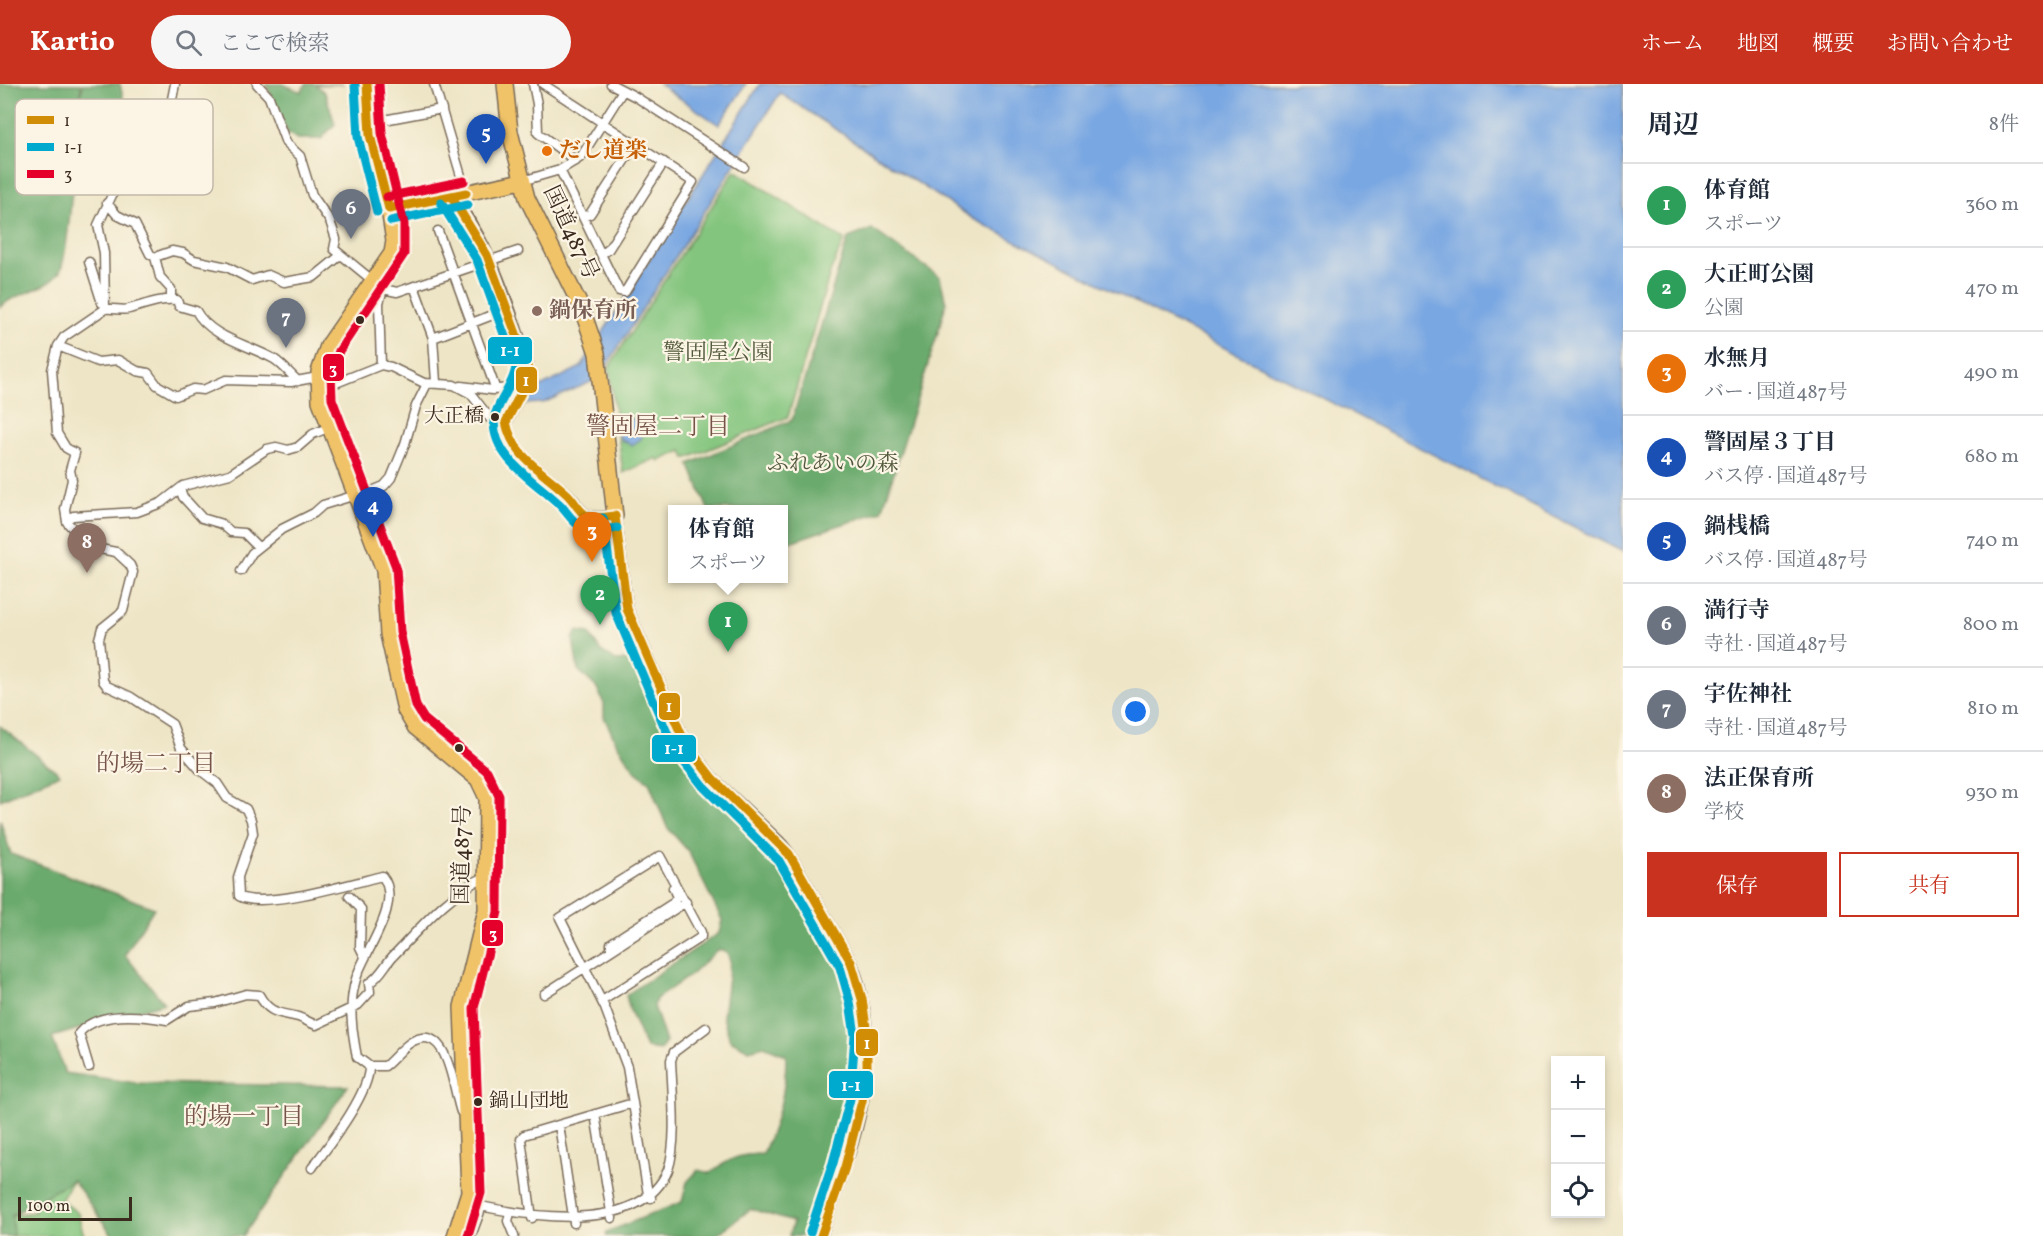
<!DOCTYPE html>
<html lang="ja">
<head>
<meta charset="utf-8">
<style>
  body { margin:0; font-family:Vollkorn,"Noto Serif JP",serif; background:#f6f6f7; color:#1f2937 }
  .controls { position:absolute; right:18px; bottom:18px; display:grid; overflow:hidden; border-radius:0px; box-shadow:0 3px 9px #0003 }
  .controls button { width:54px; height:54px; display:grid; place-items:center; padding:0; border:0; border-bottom:2px solid #e0e1e3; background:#fff; color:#1f2937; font:30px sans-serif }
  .scale { position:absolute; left:18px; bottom:15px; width:114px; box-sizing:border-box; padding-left:6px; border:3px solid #3b2a1e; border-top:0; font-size:16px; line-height:21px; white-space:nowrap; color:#3b2a1e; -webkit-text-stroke:4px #fcf5e5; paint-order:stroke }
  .you { position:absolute; left:1136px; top:628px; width:21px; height:21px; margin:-15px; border:4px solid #fff; border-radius:50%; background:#1a73e8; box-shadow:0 0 0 9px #1a73e833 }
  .badge { display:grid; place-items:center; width:39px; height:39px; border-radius:50%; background:#c8321e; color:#fff; font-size:20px; font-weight:700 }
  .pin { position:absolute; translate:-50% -50px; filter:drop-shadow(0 2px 3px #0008) }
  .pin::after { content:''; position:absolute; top:32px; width:21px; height:18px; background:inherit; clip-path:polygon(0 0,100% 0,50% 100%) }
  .popup { position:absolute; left:668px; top:421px; width:120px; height:78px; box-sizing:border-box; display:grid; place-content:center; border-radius:0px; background:#fff; filter:drop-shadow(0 2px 4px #0005); font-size:20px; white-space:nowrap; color:#747a83 }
  .popup b { font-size:22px; color:#1f2937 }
  .popup::after { content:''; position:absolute; left:50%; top:100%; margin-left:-12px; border:12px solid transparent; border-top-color:#fff }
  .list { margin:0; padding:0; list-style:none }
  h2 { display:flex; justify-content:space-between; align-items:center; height:78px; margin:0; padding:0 24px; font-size:26px }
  h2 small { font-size:20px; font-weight:400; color:#747a83 }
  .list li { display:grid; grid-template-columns:39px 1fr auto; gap:18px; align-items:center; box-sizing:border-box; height:84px; padding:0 24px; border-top:2px solid #e0e1e3 }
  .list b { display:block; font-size:22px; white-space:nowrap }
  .list p { margin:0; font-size:20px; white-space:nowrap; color:#747a83 }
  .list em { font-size:20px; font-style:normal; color:#747a83 }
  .actions { display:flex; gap:12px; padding:18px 24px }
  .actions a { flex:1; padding:14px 0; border:2px solid #c8321e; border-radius:0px; text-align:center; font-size:21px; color:#c8321e }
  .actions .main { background:#c8321e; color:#fff }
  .icon { flex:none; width:33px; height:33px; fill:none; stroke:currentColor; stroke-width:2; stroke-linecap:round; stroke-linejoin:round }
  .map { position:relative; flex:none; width:1623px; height:1152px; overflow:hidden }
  header { display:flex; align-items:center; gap:36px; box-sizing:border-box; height:84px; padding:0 30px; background:#c8321e; color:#fff }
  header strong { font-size:28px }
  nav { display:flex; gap:33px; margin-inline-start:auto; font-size:21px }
  .search { width:420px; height:54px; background:#f6f6f7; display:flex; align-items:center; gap:15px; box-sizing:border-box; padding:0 21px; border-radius:33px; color:#747a83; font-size:22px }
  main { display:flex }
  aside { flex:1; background:#fff }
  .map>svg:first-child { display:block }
  .green { fill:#83c57e; stroke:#5f784e; stroke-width:1.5 }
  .forest { fill:#6aaa6d; stroke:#526a46; stroke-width:1.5 }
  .water { fill:#79a7e2; stroke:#5a6880; stroke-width:1.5 }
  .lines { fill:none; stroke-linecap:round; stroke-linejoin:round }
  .street-casing { stroke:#7a6b59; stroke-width:11 }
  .secondary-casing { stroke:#7a6b59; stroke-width:14 }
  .highway-casing { stroke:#7a6b59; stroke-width:18 }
  .street { stroke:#fff; stroke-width:8 }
  .secondary { stroke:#f9e7c3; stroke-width:10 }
  .highway { stroke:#f1c369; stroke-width:15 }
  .bus-1-casing { stroke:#fcf5e5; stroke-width:14 }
  .bus-2-casing { stroke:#fcf5e5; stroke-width:14 }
  .bus-3-casing { stroke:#fcf5e5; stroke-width:14 }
  .bus-1 { stroke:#d18d06; stroke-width:9 }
  .bus-2 { stroke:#00a9ce; stroke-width:9 }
  .bus-3 { stroke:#e4002b; stroke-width:9 }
  .food-dot { fill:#e8710a; stroke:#fcf5e5; stroke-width:2 }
  .education-dot { fill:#8d6e63; stroke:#fcf5e5; stroke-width:2 }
  .bus-dot { fill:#3b2a1e; stroke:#fcf5e5; stroke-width:2 }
  .labels { text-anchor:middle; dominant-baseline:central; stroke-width:4.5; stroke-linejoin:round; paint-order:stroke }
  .bus-label { font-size:20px; fill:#3b2a1e; stroke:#fcf5e5; text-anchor:end }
  .food-label { font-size:22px; font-weight:bold; fill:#c56008; stroke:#fcf5e5; text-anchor:start }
  .street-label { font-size:22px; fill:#3b2a1e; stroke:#fcf5e5 }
  .education-label { font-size:22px; font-weight:bold; fill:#785e54; stroke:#fcf5e5; text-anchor:start }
  .park-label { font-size:22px; fill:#51583b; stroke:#fcf5e5 }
  .neighbourhood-label { font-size:24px; fill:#765448; stroke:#fcf5e5 }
  .key { fill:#fcf5e5; stroke:#c2b8a9; stroke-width:1.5 }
  .key-label { font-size:16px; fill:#3b2a1e }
  .line-badge { stroke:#fcf5e5; stroke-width:2 }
  .badge-label { font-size:16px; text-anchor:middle; font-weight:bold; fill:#fff }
</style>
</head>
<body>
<header>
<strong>Kartio</strong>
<div class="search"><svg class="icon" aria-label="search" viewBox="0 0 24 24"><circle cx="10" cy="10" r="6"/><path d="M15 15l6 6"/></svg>ここで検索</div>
<nav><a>ホーム</a><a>地図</a><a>概要</a><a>お問い合わせ</a></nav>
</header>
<main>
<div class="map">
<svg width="1623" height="1152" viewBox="0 0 1623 1152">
  <rect width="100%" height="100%" fill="#fcf5e5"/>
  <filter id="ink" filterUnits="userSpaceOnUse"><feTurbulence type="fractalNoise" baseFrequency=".0167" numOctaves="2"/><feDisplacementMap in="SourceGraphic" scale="12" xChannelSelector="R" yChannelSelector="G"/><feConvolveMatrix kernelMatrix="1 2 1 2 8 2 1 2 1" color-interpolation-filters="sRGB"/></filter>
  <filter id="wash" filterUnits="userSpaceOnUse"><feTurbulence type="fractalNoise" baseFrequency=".008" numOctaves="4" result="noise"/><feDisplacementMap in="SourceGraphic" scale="24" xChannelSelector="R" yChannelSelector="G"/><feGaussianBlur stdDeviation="1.35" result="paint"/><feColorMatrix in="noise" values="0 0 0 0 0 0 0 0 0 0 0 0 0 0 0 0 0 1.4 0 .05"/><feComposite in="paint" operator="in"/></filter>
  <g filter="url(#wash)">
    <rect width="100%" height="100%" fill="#eee5c6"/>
    <path class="green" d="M735 86 844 156 830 189 788 333 688 374H685L682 367 659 377 657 374 623 389 609 283Z
      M73 1096 61 1116 78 1129 84 1152H7L12 1131 35 1128 34 1122 46 1101Z"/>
    <path class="forest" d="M0 0H81L80 14 83 0H120L129 41 120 51 79 70 78 35C75 60 69 177 59 189 43 209 17 207 0 223Z
      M266 0H283L301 8 306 0H344L316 1 325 9 335 40 321 55H297L287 48Z
      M872 145 940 193 946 219 939 245 882 427 784 460 783 426 708 425 689 380 792 336 848 154Z
      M577 547 589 549 600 566 616 577 639 575 676 662 688 680 781 774 837 872 849 897 857 926 861 960 854 1022 811 1152H789L793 1138 751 1125 715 1152H606L607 1148 682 1118 687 1098 698 1086 710 1089C731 1074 738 1070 763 1070 778 1032 786 1012 786 971L764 962 749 966 730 956 723 933 730 877 727 868 718 865 692 890 656 915 654 922 666 958 660 966 646 964 630 927 626 911 719 849 722 836 688 767 667 743 649 698 636 688 618 662 604 633V620L597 604 578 586 573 555Z
      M0 642 60 690 0 716Z
      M0 736 11 770 154 824 125 871 164 919 52 953 65 989 138 999 348 1002 243 1152H113L73 1096 12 1131 13 1152H0Z"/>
    <path class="water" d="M659 0H746L719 41Z
      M760 0H1623V468L975 136 780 9 598 295 543 319 525 320 530 308 581 283Z
      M631 334 643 342 641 355 632 361 621 356 618 349 624 337Z"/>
  </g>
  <g filter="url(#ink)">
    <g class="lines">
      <defs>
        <path id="street" d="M175 0 171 20V58L165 69 142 84 113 109 98 141 104 169 105 225 64 253 58 262 52 286 57 349 66 364 75 369 70 386 72 396 65 425 67 438 89 463 116 468 130 481 133 488 123 527 102 544 99 555 103 597 107 602 131 613 172 640 181 664 200 686 217 699 227 714 246 725 251 736 253 749 238 793 239 812C262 826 353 799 382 792 404 819 364 867 356 895 348 921 352 947 357 973L369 982H385C395 974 402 963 413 957 449 939 453 1006 461 1028
          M257 0 269 13 286 59 300 72 312 111 330 137 336 155 334 165 383 205 397 208 518 167
          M434 0 466 109
          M533 0 537 20 538 49 576 77
          M543 0 693 98 625 208 619 207 560 86
          M611 0 636 13 744 83
          M368 39 442 25
          M522 97 560 86 581 73 622 8
          M107 119 117 131 135 140 150 170 155 173 172 167 183 169 194 176 227 183 252 196 268 191 284 198 314 193 341 171
          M583 133 590 130 635 60
          M438 147 496 306
          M601 170 608 166 664 78
          M155 173 160 193 171 205V215
          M89 178 102 219
          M414 202 433 254 436 298
          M105 225C112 224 124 227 129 225 145 221 160 214 177 216L179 222 196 227C210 253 249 261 274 275 283 281 290 290 298 297
          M433 254 508 225
          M58 262 98 278 118 276 137 287 148 289 157 301 176 312 193 305 203 306 226 296 291 298 318 293
          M381 281 379 219 383 205
          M318 296 336 299 381 281 391 283 424 299 454 301 471 310 495 341 507 346
          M461 302 492 306 524 302
          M180 405 183 413 202 434 222 440 231 448 244 449 258 463
          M357 413 384 402 391 394 405 360 416 322 427 300
          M67 435 73 432 137 428 161 419 183 402 230 390 267 365 276 363 288 366 298 363 313 350 330 343
          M241 487 252 469 282 445 314 429 323 421 356 411
          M349 812 361 825 360 863 365 873
          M611 866V859L673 819 677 813 673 804
          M544 910 686 818
          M602 917 701 853V848L660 772 560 834 605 924 627 983 648 1110 651 1114
          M89 983 79 949C98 927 140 931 167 936L189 922 215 919 246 910 259 911C270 931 280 928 298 933 304 935 310 939 316 941L358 921 370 908 369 899C381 892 385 880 394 871 422 842 450 808 487 792
          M595 1030 612 1134
          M559 1041 574 1139
          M312 1084C329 1061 370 1009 369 982
          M467 1119C527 1133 640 1152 668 1086 678 1057 672 1007 671 976L674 968 706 944
          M510 1129 508 1137 514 1152
          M532 1134 521 1055 524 1051 633 1019
          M471 1152 482 1122"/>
        <path id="secondary" d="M367 0 370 51 389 125
          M451 112C490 159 509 224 528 282L526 299 506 338C508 371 546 390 568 411 575 417 579 428 587 432 595 436 606 433 615 432L627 525 685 659 712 694 780 759 789 770 851 878C889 980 853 1056 821 1152"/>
        <path id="highway" d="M505 0 510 48 527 114 582 225 597 269 615 432
          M455 1152 469 1108 462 923 486 826 487 714 478 695 415 643 405 626 388 550 384 486 320 317 319 288 328 262 392 169 394 157 389 125 522 97"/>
      </defs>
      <use href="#street" class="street-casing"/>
      <use href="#secondary" class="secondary-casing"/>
      <use href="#highway" class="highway-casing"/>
      <use href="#street" class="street"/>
      <use href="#secondary" class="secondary"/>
      <use href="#highway" class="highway"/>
      <defs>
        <path id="bus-1" d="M367 0 370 51 389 125
          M451 112 487 171 528 282 526 299 506 338C513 374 544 388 568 411 575 418 579 428 587 432 596 436 606 433 615 432
          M389 125 466 109
          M615 432 627 525 685 659 712 694 789 770 851 878 862 915 867 950V984L862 1017 845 1083 821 1152"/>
        <path id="bus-2" d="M355 1 358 53 377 128
          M441 119 477 176 516 283C514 302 494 322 494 338 494 375 535 397 558 419 566 426 571 437 580 442 592 448 605 446 617 444
          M391 137 468 121
          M603 434 616 529 674 665 703 702 779 777 840 883 850 918 855 951 850 1015 833 1079 810 1148"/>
        <path id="bus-3" d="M379 0 382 49 404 140V170L339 267 331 290 332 315 396 483 400 548 416 622 424 635 487 687 499 712 498 828 474 924 481 1109 468 1152
          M387 113 464 97"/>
      </defs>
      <use href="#bus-1" class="bus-1-casing"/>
      <use href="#bus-2" class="bus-2-casing"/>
      <use href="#bus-3" class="bus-3-casing"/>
      <use href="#bus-1" class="bus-1"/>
      <use href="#bus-2" class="bus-2"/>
      <use href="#bus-3" class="bus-3"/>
    </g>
  </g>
  <circle class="food-dot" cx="547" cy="67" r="6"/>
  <circle class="education-dot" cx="537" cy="227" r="6"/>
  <g class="bus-dot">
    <circle cx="360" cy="236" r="5"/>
    <circle cx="495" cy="333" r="5"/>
    <circle cx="459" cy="664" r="5"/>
    <circle cx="478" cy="1018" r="5"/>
  </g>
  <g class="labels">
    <g class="bus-label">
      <text x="484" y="333">大正橋</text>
      <text x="489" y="1018" text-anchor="start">鍋山団地</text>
    </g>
    <g class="food-label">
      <text x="559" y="67">だし道楽</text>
    </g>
    <g class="street-label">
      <text transform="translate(570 149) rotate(65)">国道487号</text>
      <text transform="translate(463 771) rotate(-89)">国道487号</text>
    </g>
    <g class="education-label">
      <text x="549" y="227">鍋保育所</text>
    </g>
    <g class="park-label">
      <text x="718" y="269">警固屋公園</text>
      <text x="833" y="380">ふれあいの森</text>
    </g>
    <g class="neighbourhood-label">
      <text x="658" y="344">警固屋二丁目</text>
      <text x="156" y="681">的場二丁目</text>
      <text x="244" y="1034">的場一丁目</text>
    </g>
  </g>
  <rect x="15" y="15" width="198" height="96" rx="9" class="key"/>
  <rect x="27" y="32" width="27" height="8" fill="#d18d06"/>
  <rect x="27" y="59" width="27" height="8" fill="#00a9ce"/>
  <rect x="27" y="86" width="27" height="8" fill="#e4002b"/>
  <g class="key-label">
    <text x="64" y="42">1</text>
    <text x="64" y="69">1-1</text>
    <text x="64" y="96">3</text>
  </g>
  <g class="line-badge">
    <rect x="487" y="252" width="46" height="29" rx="6" fill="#00a9ce"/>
    <rect x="322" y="269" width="23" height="29" rx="6" fill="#e4002b"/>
    <rect x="515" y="282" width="23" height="28" rx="6" fill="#d18d06"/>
    <rect x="658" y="608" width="23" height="29" rx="6" fill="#d18d06"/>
    <rect x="651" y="650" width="46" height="29" rx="6" fill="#00a9ce"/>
    <rect x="481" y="835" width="23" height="28" rx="6" fill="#e4002b"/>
    <rect x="855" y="944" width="24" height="29" rx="6" fill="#d18d06"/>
    <rect x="828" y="986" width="46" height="29" rx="6" fill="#00a9ce"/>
  </g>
  <g class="badge-label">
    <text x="510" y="272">1-1</text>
    <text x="333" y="290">3</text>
    <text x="526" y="302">1</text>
    <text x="669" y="628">1</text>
    <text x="674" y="670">1-1</text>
    <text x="493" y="855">3</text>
    <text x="867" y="965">1</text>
    <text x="851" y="1007">1-1</text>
  </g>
</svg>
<div class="controls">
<button>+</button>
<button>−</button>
<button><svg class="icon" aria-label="locate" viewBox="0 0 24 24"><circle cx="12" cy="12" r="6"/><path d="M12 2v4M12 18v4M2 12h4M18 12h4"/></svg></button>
</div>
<div class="scale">100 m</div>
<div class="you"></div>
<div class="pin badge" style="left:728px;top:568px;background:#2e9e5b">1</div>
<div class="popup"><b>体育館</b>スポーツ</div>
<div class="pin badge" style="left:600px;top:541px;background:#2e9e5b">2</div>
<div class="pin badge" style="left:592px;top:478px;background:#e8710a">3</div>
<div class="pin badge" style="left:373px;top:453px;background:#1a4fb4">4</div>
<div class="pin badge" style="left:486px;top:80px;background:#1a4fb4">5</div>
<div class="pin badge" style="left:351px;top:155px;background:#6b7280">6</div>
<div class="pin badge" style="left:286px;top:264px;background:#6b7280">7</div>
<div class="pin badge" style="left:87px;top:489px;background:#8d6e63">8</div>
</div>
<aside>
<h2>周辺<small>8件</small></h2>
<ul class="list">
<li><span class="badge" style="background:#2e9e5b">1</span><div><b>体育館</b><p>スポーツ</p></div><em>360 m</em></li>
<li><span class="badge" style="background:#2e9e5b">2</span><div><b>大正町公園</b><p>公園</p></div><em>470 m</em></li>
<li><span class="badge" style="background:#e8710a">3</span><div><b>水無月</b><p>バー · 国道487号</p></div><em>490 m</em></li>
<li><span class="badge" style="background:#1a4fb4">4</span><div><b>警固屋３丁目</b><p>バス停 · 国道487号</p></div><em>680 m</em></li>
<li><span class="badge" style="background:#1a4fb4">5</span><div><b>鍋桟橋</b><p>バス停 · 国道487号</p></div><em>740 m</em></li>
<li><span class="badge" style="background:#6b7280">6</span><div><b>満行寺</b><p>寺社 · 国道487号</p></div><em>800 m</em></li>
<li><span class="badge" style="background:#6b7280">7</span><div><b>宇佐神社</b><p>寺社 · 国道487号</p></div><em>810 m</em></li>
<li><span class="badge" style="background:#8d6e63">8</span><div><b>法正保育所</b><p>学校</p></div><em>930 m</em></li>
</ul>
<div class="actions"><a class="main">保存</a><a>共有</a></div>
</aside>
</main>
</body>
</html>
